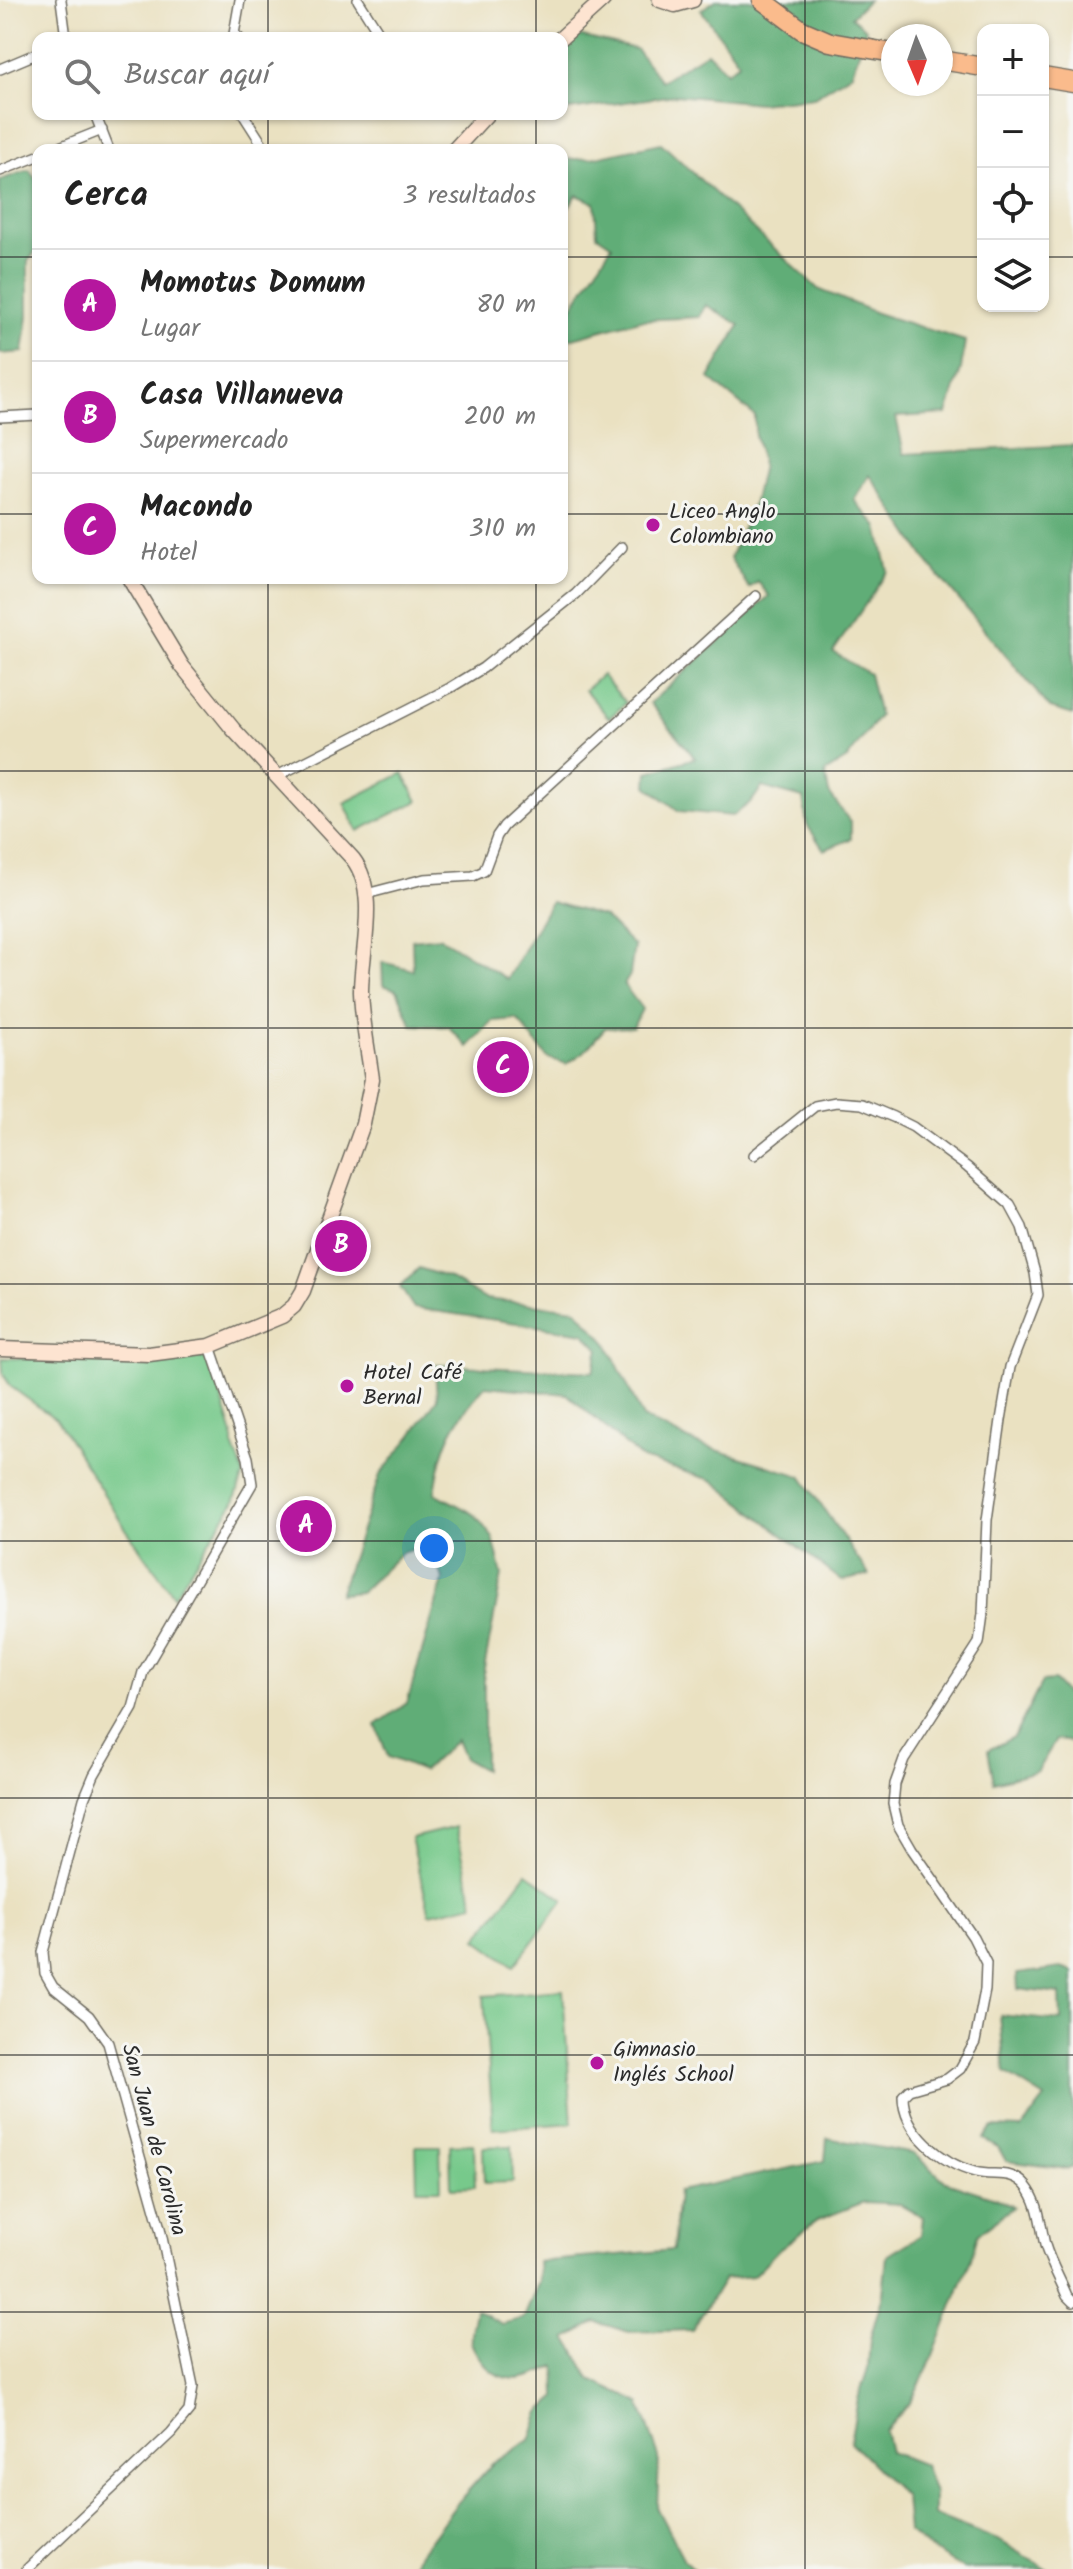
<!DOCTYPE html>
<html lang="es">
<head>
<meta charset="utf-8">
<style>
  body { margin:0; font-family:Kalam,sans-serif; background:#f2f2f2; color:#222 }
  .controls { position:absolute; right:24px; top:24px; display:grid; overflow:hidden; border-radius:16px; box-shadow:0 2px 6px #0004 }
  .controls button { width:72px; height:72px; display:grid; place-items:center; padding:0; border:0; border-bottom:2px solid #e0e0e0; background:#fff; color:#222; font:40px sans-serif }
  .compass { position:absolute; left:881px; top:24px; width:72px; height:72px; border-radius:50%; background:#fff; box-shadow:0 2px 6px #0004; rotate:178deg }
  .you { position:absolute; left:434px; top:1548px; width:28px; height:28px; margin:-20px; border:6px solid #fff; border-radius:50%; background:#1a73e8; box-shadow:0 0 0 12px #1a73e833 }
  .badge { display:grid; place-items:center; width:52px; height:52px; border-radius:50%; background:#b5179e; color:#fff; font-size:26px; font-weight:700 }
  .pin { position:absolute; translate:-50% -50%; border:4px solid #fff; box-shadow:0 2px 8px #0006 }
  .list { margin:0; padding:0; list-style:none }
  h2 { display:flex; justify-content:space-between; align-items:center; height:104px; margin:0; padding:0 32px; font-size:34px }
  h2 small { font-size:26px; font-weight:400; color:#767676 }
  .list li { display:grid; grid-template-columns:52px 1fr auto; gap:24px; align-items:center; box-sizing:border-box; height:112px; padding:0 32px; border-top:2px solid #e0e0e0 }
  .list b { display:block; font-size:30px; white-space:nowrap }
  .list p { margin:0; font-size:26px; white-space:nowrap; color:#767676 }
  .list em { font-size:26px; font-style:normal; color:#767676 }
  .icon { flex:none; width:44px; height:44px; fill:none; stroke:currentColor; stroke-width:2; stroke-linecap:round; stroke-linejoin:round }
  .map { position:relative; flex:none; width:1073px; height:2569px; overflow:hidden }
  .search { position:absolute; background:#fff; box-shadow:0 2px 6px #0004; left:32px; top:32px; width:536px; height:88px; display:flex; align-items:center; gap:20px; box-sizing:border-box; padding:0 28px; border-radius:16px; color:#767676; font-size:30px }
  .panel { position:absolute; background:#fff; box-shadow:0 2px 6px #0004; left:32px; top:144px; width:536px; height:440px; border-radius:16px }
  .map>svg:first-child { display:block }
  .green { fill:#77c98b; stroke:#517a5b; stroke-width:2 }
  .forest { fill:#61ad77; stroke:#466c51; stroke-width:2 }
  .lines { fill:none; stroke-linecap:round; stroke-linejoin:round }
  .street-casing { stroke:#6e6b60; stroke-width:12 }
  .secondary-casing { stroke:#6e6b60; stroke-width:17 }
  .highway-casing { stroke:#6e6b60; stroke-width:21 }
  .street { stroke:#fff; stroke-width:9 }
  .secondary { stroke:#fde4d1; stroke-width:14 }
  .highway { stroke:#fabb8c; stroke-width:18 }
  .grid { fill:none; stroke:#2b2b2b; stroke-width:2; stroke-opacity:0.55 }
  .poi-dot { fill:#b5179e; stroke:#f6f6f2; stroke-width:3 }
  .labels { text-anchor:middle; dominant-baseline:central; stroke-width:6; stroke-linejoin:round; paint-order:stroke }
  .poi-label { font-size:22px; fill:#2b2b2b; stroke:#f6f6f2; text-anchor:start }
  .street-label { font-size:22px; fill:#2b2b2b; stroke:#f6f6f2 }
</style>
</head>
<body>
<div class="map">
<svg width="1073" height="2569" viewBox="0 0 1073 2569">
  <rect width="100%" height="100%" fill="#f6f6f2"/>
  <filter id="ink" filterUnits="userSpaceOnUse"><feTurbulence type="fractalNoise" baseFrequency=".0125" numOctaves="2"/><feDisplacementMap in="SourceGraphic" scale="16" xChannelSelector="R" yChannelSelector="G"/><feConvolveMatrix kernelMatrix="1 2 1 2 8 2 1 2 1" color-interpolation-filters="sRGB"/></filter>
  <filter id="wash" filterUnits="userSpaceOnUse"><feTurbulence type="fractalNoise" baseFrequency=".006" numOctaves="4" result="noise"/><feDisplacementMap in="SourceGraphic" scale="32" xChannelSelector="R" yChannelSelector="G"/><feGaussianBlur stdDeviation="1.8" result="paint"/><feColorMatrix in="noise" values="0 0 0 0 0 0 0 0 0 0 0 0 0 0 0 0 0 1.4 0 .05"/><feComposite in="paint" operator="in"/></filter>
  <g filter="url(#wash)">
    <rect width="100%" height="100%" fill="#eae1c1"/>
    <path class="green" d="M602 675 626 703 609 718 585 690Z
      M403 773 418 801 358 831 344 803Z
      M199 1356 210 1361 233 1435V1445L244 1474 234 1502 174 1596 126 1529 57 1420 10 1386 3 1373 2 1358 148 1361Z
      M456 1827 474 1904 430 1914 411 1838Z
      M527 1873 564 1900 514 1966 477 1939Z
      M563 1990 572 2123 493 2129 484 1996Z
      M474 2144 475 2187 451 2188 450 2145Z
      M416 2146H440L441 2189H417Z
      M512 2146 513 2182 484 2183 483 2147Z"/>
    <path class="forest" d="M716 0H868L851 17 866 29 852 73 814 97 759 103 675 95 562 111V50L579 36 636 49 661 81 707 52 727 72 739 62 701 10Z
      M661 143 818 289 876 313 965 341 961 369 947 414 896 417 904 454 1073 445V715L1050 708 929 564 870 475 854 500 878 527 888 571 833 652 869 674 879 716 847 759 825 773 829 793 851 823V839L824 850 807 825 803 798 762 787 752 801 733 816 679 811 647 786 648 772 695 758 650 703 769 596 758 582 749 588 730 558 754 501 762 465 755 436V416L709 378 740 325 706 305 699 317 640 320 562 341V323L612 245 597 235 595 203 577 195 562 216V160L591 158Z
      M29 170 38 181V249L28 261V317L23 352 0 354V180Z
      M551 902 604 917 634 946 630 975 624 985 642 1009 633 1027 605 1028 584 1052 567 1064 548 1058 517 1019 492 1021 468 1047 449 1027 412 1025 397 990 383 985 382 962 413 970 412 940 439 937 507 979Z
      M419 1268 449 1278 485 1299 576 1309 607 1343 643 1418 697 1444 801 1476 869 1575 842 1581 712 1480 642 1459 567 1394 485 1386C452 1423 442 1444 435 1493L474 1514 493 1538 502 1575 484 1669V1770L464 1759 456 1740 423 1771 388 1757 376 1725 407 1703 443 1580 432 1543 401 1553 361 1592 339 1594 380 1475 412 1435 437 1399 435 1365 593 1372 599 1349 584 1333 414 1308 400 1287Z
      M1054 1681 1066 1694 1073 1692V1742L1056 1740 1037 1771 994 1782 988 1750 1014 1737 1042 1682Z
      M1061 1968 1073 1972V2167L1068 2169 1006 2161 998 2147 983 2139 993 2127 1022 2128 1045 2098 1005 2073 1000 2015 1061 2021 1060 1994 1018 1989 1017 1974Z
      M827 2138 915 2154 946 2182 995 2198 1013 2207 978 2234 971 2259 931 2361 910 2403 885 2431 890 2452 924 2465 934 2493V2515L1000 2541 1047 2569H964L935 2552 908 2532 905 2497 850 2442 858 2399 868 2368 870 2339 883 2294 887 2256 921 2235 923 2217 900 2204 864 2202 818 2220 779 2249 753 2276 724 2279 692 2330 629 2332 596 2322 567 2338 591 2380 640 2403 659 2457 657 2509 684 2560 693 2569H408L459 2501 492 2464 530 2440 540 2412 557 2397 556 2366C528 2380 500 2389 479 2357 476 2352 471 2346 471 2340 470 2331 474 2319 475 2309L502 2324 524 2318 539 2281 538 2262 673 2250 678 2191 825 2161Z"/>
  </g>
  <g filter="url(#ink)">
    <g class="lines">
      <defs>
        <path id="street" d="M61 0 66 38
          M358 0 382 38
          M239 38 234 34 240 0
          M0 69 38 53
          M95 114 109 150
          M243 114 266 150
          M52 150 102 130
          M0 171 38 156
          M0 417 38 415
          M275 777 450 688 483 668 576 594 622 547
          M366 894 424 879 473 876 484 871 497 836 504 826 756 596
          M754 1155 815 1106 836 1102 862 1104 893 1117 913 1127 967 1167 1010 1205 1022 1227 1035 1273 1038 1295 1010 1367 1001 1420 987 1520 983 1614 979 1643 904 1759 895 1784 893 1804 898 1825 912 1849 973 1937 986 1963 985 1990 975 2042 960 2069 947 2079 909 2090 903 2096C903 2132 943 2164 975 2172 994 2177 1012 2169 1026 2186 1040 2203 1040 2224 1045 2245 1050 2262 1060 2279 1067 2296L1073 2302
          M27 2569 171 2433 189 2411 193 2386 160 2228 108 2043 89 2016 53 1987 45 1973 43 1952 84 1799 94 1775 133 1708 143 1672 252 1484 248 1458 210 1346"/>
        <path id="secondary" d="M660 0 675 5 693 0
          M561 38 603 0
          M454 150 487 114
          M0 1349 149 1354 210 1346 282 1316 294 1306 303 1291 363 1124 372 1079C368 1050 362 1021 361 992 361 951 379 893 353 859L233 729 182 666 129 578"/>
        <path id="highway" d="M762 0 802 30 830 42 893 53
          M941 60 983 67
          M1043 77 1073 82"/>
      </defs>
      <use href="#street" class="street-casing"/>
      <use href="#secondary" class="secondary-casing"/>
      <use href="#highway" class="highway-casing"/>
      <use href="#street" class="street"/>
      <use href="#secondary" class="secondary"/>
      <use href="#highway" class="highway"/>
    </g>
  </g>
  <path class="grid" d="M268 0V38M536 0V38M805 0V2569M268 114V150M536 114V150M0 257H38M562 257H983M1043 257H1073M0 514H38M562 514H1073M268 578V2569M536 578V2569M0 771H1073M0 1028H1073M0 1284H1073M0 1541H1073M0 1798H1073M0 2055H1073M0 2312H1073"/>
  <g class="poi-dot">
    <circle cx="653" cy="525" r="8"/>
    <circle cx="347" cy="1386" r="8"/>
    <circle cx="597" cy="2063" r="8"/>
  </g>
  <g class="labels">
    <g class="poi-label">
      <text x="669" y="512">Liceo Anglo<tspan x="669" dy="25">Colombiano</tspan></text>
      <text x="363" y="1373">Hotel Café<tspan x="363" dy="25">Bernal</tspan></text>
      <text x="613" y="2050">Gimnasio<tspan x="613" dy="25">Inglés School</tspan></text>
    </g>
    <g class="street-label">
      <text transform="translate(153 2140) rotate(75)">San Juan de Carolina</text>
    </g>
  </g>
</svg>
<div class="controls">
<button>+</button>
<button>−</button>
<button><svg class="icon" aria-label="locate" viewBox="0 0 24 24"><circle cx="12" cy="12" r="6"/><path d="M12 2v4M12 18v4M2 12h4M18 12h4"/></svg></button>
<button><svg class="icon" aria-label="layers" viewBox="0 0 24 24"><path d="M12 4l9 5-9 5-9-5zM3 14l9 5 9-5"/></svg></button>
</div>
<svg class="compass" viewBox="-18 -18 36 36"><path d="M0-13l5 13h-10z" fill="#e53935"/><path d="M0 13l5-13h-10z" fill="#767676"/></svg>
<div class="you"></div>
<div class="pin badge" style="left:306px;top:1526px">A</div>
<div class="pin badge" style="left:341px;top:1246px">B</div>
<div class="pin badge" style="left:503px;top:1067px">C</div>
<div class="search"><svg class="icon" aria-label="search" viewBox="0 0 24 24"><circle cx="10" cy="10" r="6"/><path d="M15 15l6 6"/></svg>Buscar aquí</div>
<section class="panel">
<h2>Cerca<small>3 resultados</small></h2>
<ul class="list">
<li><span class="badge">A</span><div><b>Momotus Domum</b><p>Lugar</p></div><em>80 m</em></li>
<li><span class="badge">B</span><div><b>Casa Villanueva</b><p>Supermercado</p></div><em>200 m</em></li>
<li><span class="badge">C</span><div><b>Macondo</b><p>Hotel</p></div><em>310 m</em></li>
</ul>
</section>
</div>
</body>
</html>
